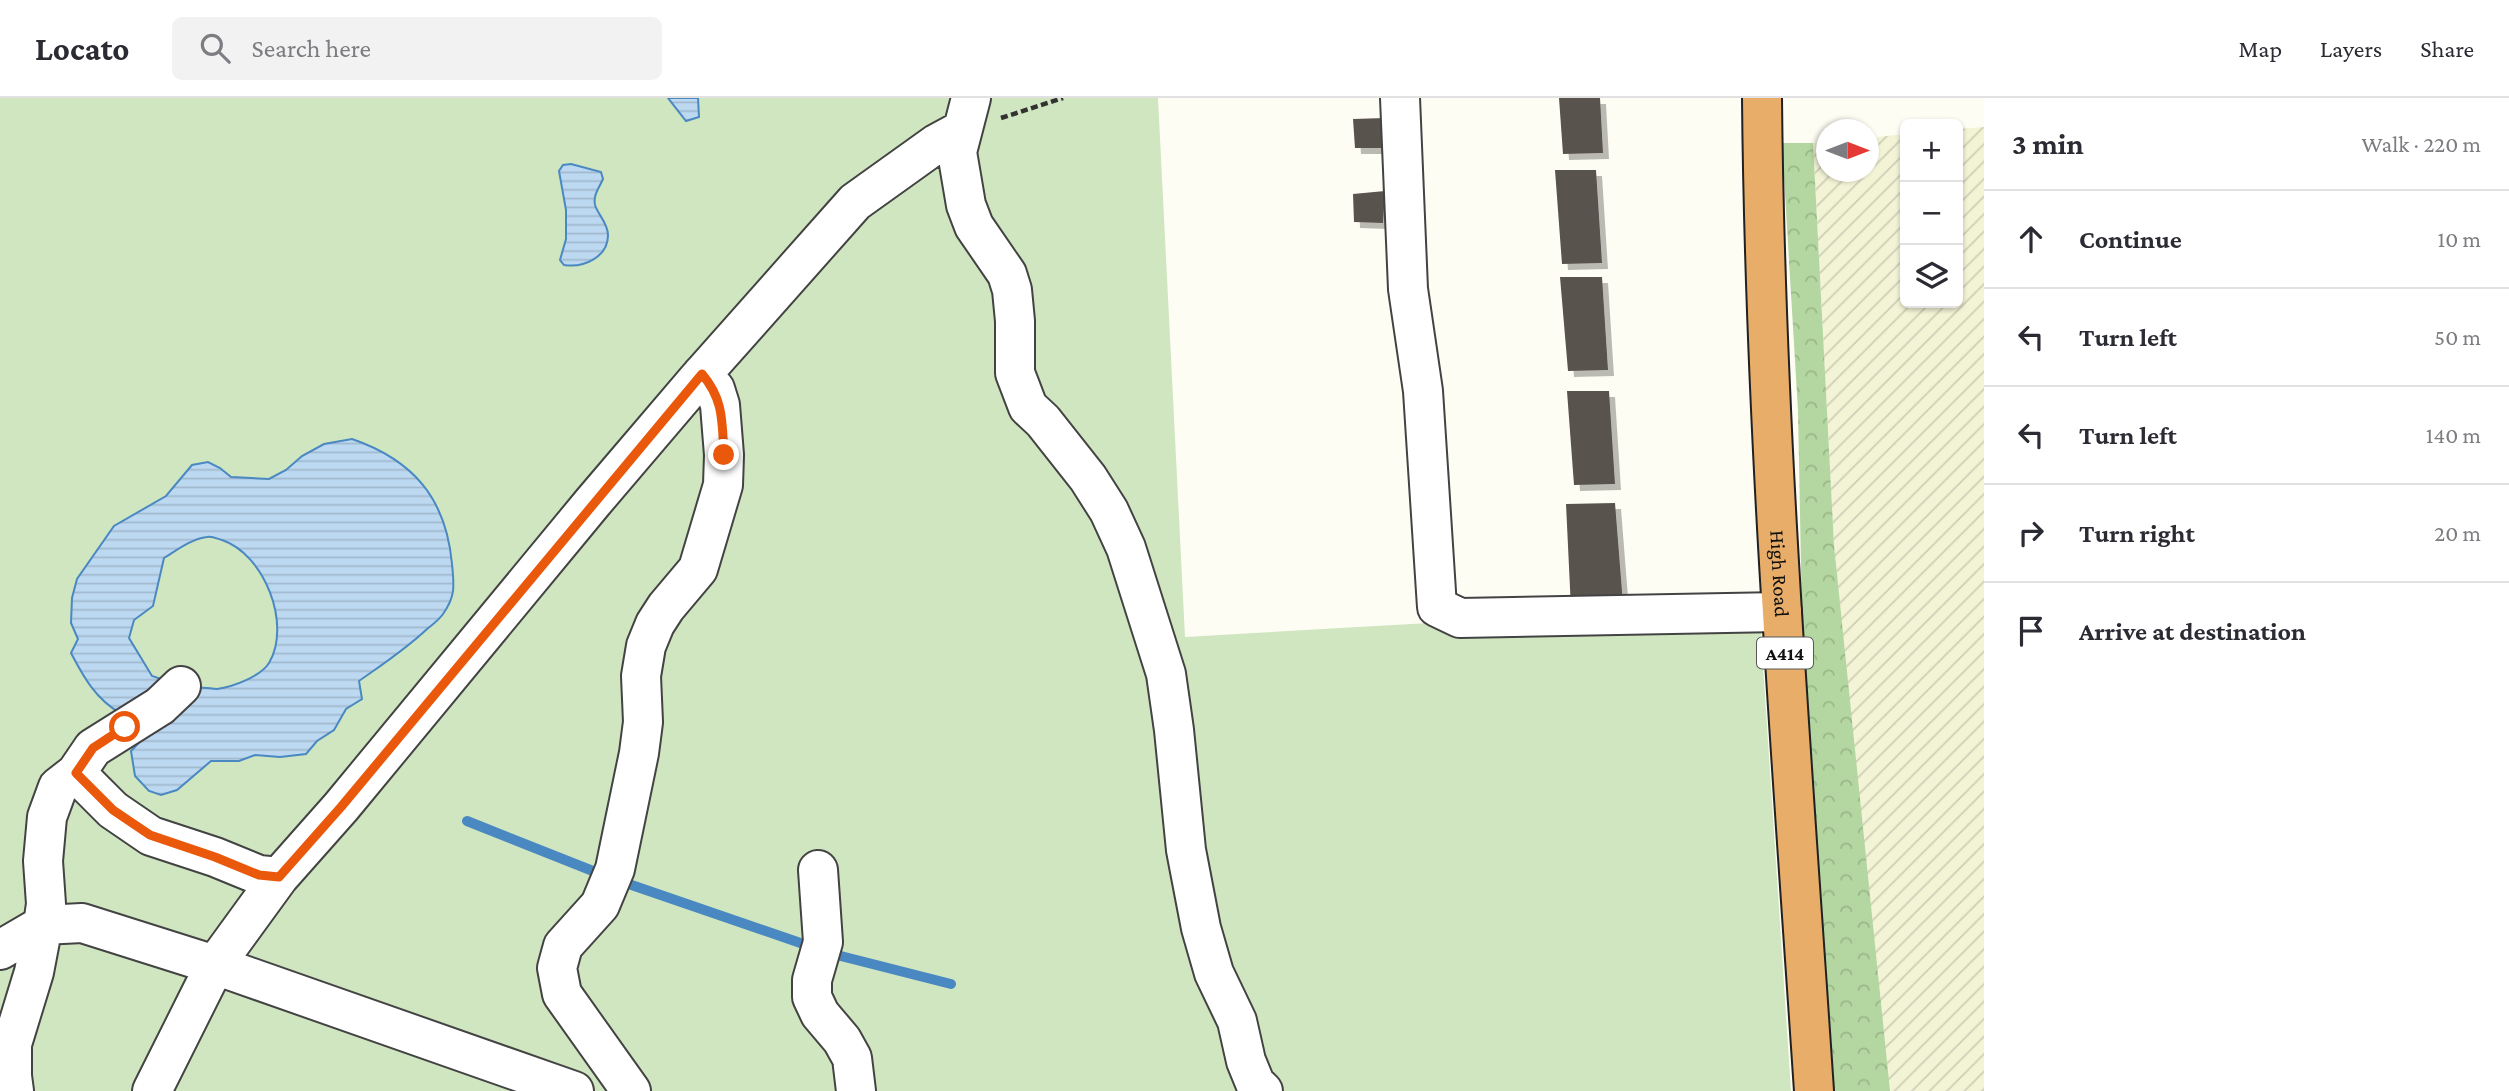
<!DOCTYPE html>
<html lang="en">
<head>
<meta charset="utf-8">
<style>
  body { margin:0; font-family:"Crimson Pro",serif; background:#f2f2f3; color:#2b2b33 }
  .controls { position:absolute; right:21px; top:21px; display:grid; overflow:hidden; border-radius:10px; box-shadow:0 2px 5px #0004 }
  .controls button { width:63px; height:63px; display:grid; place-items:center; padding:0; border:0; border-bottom:2px solid #e1e1e2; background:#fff; color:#2b2b33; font:35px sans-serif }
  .compass { position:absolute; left:1816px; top:21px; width:63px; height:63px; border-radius:50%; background:#fff; box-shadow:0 2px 5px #0004; rotate:90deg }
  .stop { position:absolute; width:21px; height:21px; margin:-16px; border:5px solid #ea580c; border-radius:50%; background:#fff }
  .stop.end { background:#ea580c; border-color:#fff; box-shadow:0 2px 7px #0008 }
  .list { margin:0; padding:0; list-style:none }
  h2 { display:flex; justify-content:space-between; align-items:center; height:91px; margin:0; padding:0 28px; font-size:30px }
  h2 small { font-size:23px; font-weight:400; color:#7c7c81 }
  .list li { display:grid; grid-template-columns:46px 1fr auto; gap:21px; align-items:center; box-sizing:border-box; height:98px; padding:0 28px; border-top:2px solid #e1e1e2 }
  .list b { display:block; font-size:26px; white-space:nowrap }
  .list em { font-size:23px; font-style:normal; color:#7c7c81 }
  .icon { flex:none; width:38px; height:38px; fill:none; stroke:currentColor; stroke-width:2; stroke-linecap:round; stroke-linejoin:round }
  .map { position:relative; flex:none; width:1984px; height:993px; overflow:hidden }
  header { display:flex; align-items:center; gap:42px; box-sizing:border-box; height:98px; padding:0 35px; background:#fff; border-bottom:2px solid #e1e1e2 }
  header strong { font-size:33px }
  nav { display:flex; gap:38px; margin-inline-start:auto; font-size:24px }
  .search { width:490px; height:63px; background:#f2f2f3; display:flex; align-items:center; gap:18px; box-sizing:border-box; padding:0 24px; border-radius:10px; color:#7c7c81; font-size:26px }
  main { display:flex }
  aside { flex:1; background:#fff }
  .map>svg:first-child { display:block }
  .farmland { fill:url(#farmland-furrows) }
  .grass { fill:#d0e6c0 }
  .forest { fill:url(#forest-crowns) }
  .water { fill:url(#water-rules); stroke:#4a88c2; stroke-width:2 }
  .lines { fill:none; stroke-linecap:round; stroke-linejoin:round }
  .stream { stroke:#4a88c2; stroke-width:10 }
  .building { fill:#58524d; filter:url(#shadow) }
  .minor-casing { stroke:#434343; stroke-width:42 }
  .highway-casing { stroke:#212121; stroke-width:42 }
  .path { stroke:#323232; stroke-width:4.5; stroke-dasharray:7 3.5; stroke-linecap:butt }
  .minor { stroke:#fff; stroke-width:38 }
  .highway { stroke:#e8ae69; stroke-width:38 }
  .route { stroke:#ea580c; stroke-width:9 }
  .labels { text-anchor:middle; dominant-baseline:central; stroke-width:7; stroke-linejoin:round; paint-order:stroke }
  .shield { fill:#fff; stroke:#585858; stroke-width:2 }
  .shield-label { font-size:19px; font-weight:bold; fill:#101010 }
  .street-label { font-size:21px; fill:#101010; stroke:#fff }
</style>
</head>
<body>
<header>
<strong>Locato</strong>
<div class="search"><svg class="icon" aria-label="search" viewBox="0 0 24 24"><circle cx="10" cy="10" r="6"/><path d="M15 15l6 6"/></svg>Search here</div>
<nav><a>Map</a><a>Layers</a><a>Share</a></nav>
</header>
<main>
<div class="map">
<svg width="1984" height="993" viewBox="0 0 1984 993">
  <defs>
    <pattern id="farmland-furrows" width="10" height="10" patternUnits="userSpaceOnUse" patternTransform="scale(1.75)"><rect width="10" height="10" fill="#f3f3d6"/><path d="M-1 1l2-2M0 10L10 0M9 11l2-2" fill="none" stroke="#cfcfb7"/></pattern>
    <pattern id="forest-crowns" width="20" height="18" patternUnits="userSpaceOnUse" patternTransform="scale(1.75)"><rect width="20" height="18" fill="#b4d6a0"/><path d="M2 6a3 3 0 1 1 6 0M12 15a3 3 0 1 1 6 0" fill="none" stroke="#9ab789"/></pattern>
    <pattern id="water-rules" width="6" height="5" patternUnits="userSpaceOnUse" patternTransform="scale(1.75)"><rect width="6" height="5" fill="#bdd9f1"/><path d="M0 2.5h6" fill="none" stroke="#a1b9ce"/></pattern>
    <filter id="shadow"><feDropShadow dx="6" dy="6" stdDeviation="0" flood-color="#0004"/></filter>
  </defs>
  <rect width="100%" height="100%" fill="#fefdf4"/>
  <path class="farmland" d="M1984 29V993H1883L1834 447 1813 45 1826 43V74H1868L1869 40 1905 36V205H1958V31Z"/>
  <path class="grass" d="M0 0H1158L1185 539 1759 506 1791 993H0Z"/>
  <path class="forest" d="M1782 45H1813L1834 447 1890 993H1832L1802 520 1798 313Z"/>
  <path class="water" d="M668 0H698L699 19 686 23Z
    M571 66 601 74 603 81C599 90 593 97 595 107 598 117 608 125 608 137 608 159 584 170 564 167L560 162 566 141V112L559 73 563 67Z
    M352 341C413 362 446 400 452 466 454 487 456 498 443 516 439 522 432 527 427 531 406 551 383 566 359 583L362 601 346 611 334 632 317 643 306 656 280 659 255 657 239 663H211L177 692 161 697 149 693 135 678 131 653C149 635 173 600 196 591 203 588 210 591 217 591 233 589 261 578 269 565 292 526 264 456 222 442 218 441 212 438 207 439 191 441 177 452 164 460L153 508 134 522 129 540 152 578 164 582 120 615C96 601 84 580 71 555L78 541 71 525 72 500 77 481 114 428 166 398 192 367 208 364 220 370 231 379 269 381 286 372 302 358 324 346Z"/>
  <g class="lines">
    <path class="stream" d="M467 723 603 777
      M617 782 815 850
      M829 855 951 886"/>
  </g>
  <path class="building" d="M1559 0H1600L1603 55 1563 56Z
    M1385 20 1383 50H1355L1353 21Z
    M1555 72H1596L1602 165 1562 166Z
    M1385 93 1383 125 1354 124 1353 96Z
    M1560 179H1602L1608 272 1568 273Z
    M1567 293H1609L1615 386 1574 387Z
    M1615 405 1623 506 1571 511 1566 406Z"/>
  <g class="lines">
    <defs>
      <path id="minor" d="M971 0 957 54 966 107 974 128 1007 176 1012 192 1015 223V275L1028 309 1043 323 1088 380 1109 413 1126 450 1166 576 1174 632 1186 752 1201 830 1214 875 1237 923 1246 963 1255 985 1263 993
        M1400 0 1408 191 1423 293 1437 509 1460 520 1782 514
        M76 675 113 712 151 738 215 759 259 777 279 779
        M818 772 823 844 812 882V899L820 916 842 942 852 960 856 993
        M0 852 43 827 82 825 215 867 574 993
        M14 993 12 978V946L34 874 43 827 46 806 43 763 47 719 58 689 76 675 93 650 160 608 181 588
        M152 993 215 867 279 779 341 709 593 404 697 282 855 104 936 46 960 33
        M631 993 562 896 557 870 563 848 600 807 615 771 639 655 643 624 641 578 646 548 655 526 666 509 698 471 723 387 724 357 720 307 715 291 702 276"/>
      <g id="highway">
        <path id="s1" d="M1762 0C1765 331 1792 663 1814 993"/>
      </g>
    </defs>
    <use href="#minor" class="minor-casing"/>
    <use href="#highway" class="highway-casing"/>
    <path class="path" d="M1001 20 1063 0"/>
    <use href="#minor" class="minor"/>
    <use href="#highway" class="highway"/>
  </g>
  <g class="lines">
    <path class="route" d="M125 629 93 650 76 675 113 712 150 737 215 759 259 777 279 779 341 709 702 276C724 302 722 324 724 357"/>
  </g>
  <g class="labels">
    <rect class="shield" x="1757" y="539.5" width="56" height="31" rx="5"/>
    <g class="shield-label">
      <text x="1785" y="555">A414</text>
    </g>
    <g class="street-label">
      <text stroke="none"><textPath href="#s1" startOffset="476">High Road</textPath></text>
    </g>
  </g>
</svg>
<div class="controls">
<button>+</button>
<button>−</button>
<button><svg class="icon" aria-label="layers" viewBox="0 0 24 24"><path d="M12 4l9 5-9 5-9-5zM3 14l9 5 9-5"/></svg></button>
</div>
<svg class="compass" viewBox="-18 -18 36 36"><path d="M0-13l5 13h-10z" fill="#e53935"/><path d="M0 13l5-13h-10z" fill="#7c7c81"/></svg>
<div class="stop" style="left:125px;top:629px"></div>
<div class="stop end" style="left:724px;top:357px"></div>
</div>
<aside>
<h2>3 min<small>Walk · 220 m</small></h2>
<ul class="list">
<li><svg class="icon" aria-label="ahead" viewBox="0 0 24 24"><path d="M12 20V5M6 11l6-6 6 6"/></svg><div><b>Continue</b></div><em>10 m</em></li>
<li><svg class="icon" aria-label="left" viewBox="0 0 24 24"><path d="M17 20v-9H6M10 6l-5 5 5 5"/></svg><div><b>Turn left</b></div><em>50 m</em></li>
<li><svg class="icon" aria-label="left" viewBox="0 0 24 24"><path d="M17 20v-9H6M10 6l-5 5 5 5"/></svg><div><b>Turn left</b></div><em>140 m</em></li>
<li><svg class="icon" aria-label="right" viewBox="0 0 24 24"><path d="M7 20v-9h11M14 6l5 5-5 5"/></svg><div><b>Turn right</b></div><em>20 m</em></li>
<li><svg class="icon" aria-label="arrive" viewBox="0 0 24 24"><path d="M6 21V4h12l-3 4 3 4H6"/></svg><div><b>Arrive at destination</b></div></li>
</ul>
</aside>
</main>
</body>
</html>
